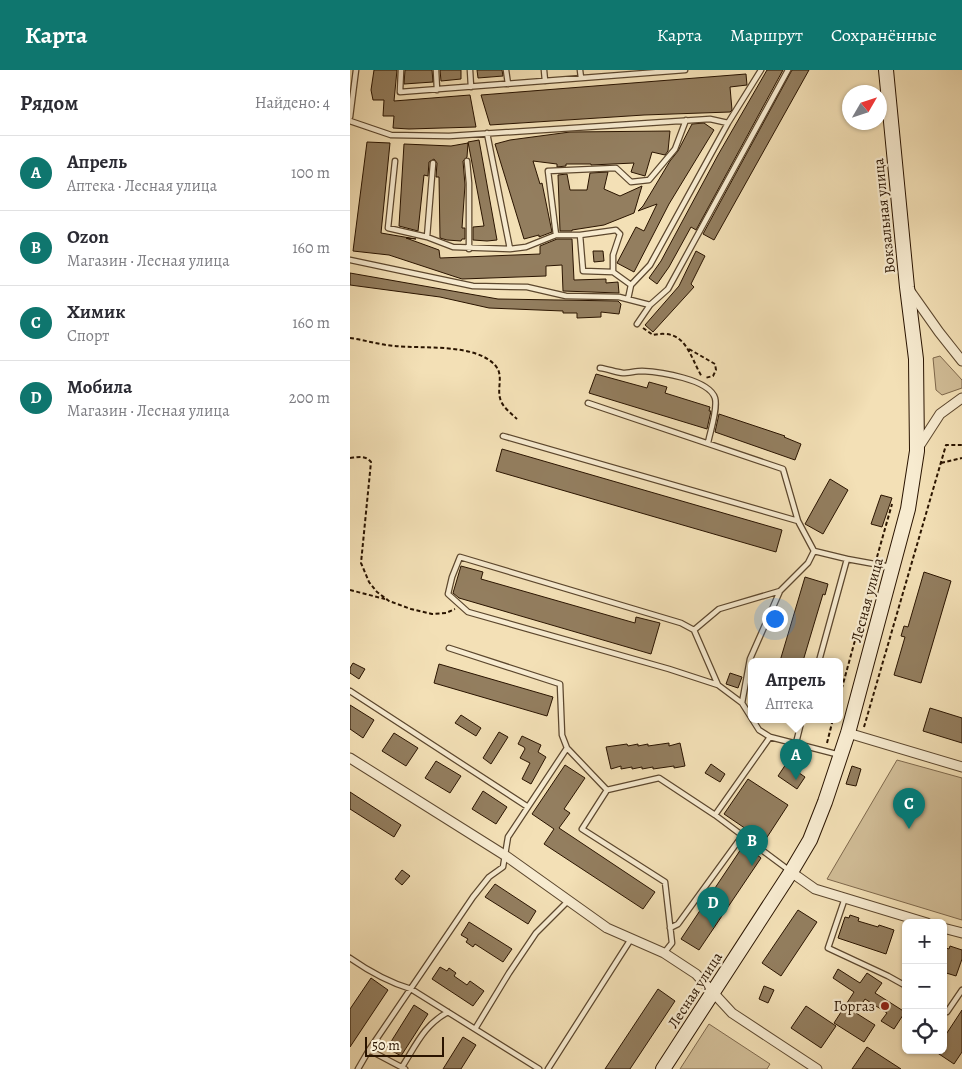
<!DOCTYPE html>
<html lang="ru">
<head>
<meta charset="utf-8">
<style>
  body { margin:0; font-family:Alegreya,serif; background:#f2f2f3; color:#2b2b33 }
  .controls { position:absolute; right:15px; bottom:15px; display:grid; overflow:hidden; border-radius:8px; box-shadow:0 1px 4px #0004 }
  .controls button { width:45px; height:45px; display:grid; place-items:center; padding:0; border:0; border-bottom:1px solid #e1e1e2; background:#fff; color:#2b2b33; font:25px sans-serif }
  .compass { position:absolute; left:492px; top:15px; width:45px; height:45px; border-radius:50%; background:#fff; box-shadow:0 1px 4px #0004; rotate:51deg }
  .scale { position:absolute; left:15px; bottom:12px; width:79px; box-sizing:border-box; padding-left:5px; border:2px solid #2a1400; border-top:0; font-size:14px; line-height:18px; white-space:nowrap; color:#2a1400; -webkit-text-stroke:4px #f7ebd0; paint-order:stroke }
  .you { position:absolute; left:424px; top:548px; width:18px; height:18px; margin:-12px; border:4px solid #fff; border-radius:50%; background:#1a73e8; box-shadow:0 0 0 8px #1a73e833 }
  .badge { display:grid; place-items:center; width:32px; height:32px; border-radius:50%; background:#0f766e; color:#fff; font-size:16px; font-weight:700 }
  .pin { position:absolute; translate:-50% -41px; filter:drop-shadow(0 1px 2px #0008) }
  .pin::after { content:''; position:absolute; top:26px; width:18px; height:15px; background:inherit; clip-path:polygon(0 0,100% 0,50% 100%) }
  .popup { position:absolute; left:398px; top:588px; width:95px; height:65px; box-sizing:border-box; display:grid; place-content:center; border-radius:8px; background:#fff; filter:drop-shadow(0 1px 4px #0005); font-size:16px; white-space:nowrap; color:#7c7c81 }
  .popup b { font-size:19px; color:#2b2b33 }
  .popup::after { content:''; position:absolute; left:50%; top:100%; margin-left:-10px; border:10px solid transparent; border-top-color:#fff }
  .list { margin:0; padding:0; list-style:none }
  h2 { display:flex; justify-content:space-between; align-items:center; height:65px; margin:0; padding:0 20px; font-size:21px }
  h2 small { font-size:16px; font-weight:400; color:#7c7c81 }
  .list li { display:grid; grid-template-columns:32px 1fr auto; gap:15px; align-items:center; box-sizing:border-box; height:75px; padding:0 20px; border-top:1px solid #e1e1e2 }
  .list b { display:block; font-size:19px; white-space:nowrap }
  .list p { margin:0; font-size:16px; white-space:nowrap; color:#7c7c81 }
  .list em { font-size:16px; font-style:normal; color:#7c7c81 }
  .icon { flex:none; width:28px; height:28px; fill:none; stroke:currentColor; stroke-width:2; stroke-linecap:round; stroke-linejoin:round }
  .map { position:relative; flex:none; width:612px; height:999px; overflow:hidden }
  header { display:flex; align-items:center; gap:30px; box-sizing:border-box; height:70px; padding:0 25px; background:#0f766e; color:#fff }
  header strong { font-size:24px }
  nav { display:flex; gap:28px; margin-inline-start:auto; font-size:18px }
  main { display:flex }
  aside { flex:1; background:#fff }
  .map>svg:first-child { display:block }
  .green { fill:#d1bd97; stroke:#7e684c }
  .building { fill:#937e5f; stroke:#2a1400 }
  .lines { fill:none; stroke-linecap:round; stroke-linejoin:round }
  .service-casing { stroke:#5c472e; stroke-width:7 }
  .minor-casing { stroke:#5c472e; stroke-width:11 }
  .secondary-casing { stroke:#2a1400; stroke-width:16 }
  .path { stroke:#2a1400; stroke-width:2; stroke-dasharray:4 2.5; stroke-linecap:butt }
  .service { stroke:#f7ebd0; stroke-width:4.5 }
  .minor { stroke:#f7ebd0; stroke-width:9 }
  .secondary { stroke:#f7ebd0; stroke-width:14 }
  .poi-dot { fill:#8f2418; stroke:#f7ebd0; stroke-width:2 }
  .labels { text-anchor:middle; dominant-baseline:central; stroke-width:4.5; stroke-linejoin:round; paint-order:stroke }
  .street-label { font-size:15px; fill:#2a1400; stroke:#f7ebd0 }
  .poi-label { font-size:15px; fill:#2a1400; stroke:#f7ebd0; text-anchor:end }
</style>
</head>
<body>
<header>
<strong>Карта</strong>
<nav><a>Карта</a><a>Маршрут</a><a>Сохранённые</a></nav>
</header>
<main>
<aside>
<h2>Рядом<small>Найдено: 4</small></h2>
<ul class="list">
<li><span class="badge">A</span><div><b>Апрель</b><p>Аптека · Лесная улица</p></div><em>100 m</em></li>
<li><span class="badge">B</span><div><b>Ozon</b><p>Магазин · Лесная улица</p></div><em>160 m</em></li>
<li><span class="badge">C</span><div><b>Химик</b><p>Спорт</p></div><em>160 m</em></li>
<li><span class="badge">D</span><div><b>Мобила</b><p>Магазин · Лесная улица</p></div><em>200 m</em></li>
</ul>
</aside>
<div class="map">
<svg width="612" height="999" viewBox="0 0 612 999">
  <rect width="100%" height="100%" fill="#f3e0b6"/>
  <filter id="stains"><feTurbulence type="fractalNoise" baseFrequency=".004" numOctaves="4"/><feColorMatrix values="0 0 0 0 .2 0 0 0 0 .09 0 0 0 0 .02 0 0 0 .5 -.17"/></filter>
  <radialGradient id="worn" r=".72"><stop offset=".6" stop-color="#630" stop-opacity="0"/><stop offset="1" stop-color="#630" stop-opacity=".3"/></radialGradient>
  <path class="green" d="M590 286 612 310V318L592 325 586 320 583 288Z
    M547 690 612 708V850L477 809Z
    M359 954 420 994 417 999H330Z"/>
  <path class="building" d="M24 0H47L44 31 120 25 126 57 59 59 43 58 44 46H33L34 30H23L21 20Z
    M55 0H82L83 12 54 14Z
    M90 0H111V9L91 11Z
    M127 0H152L153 6 128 8Z
    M417 0H433L346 160 341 157 319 197 307 214 299 208 311 191 368 85Z
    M442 0H459L364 170 353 164Z
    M396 4 397 15 380 17 382 40 380 42 294 45 140 55 131 25Z
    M354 53 364 60 319 134 284 202 267 193 286 157 294 161 307 134 288 141 293 136 320 91 328 81 342 54Z
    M320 61 318 81 315 85 302 82 295 106 281 102 284 93 241 95V94H216V96L207 97V94L183 91 190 114 192 113 202 162 189 167V165L174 169 145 74 160 70 220 62Z
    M129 70 147 170 137 171 123 170V157L134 156 118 72Z
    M17 72 40 73 31 163 66 169 56 168 89 180 90 188 190 184V176L207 169H222L224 210 256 209V213L268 212 269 223 213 221 212 195 196 196V206L112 209 39 185 3 181Z
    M118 73 117 87 113 91 115 115 112 158H115V169H112L111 171 97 170 90 168 89 107H86L87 93 84 89 79 92 78 106 74 105 68 161 49 156 54 74 101 76Z
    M258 102 254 119 270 126 292 116 284 143 254 155 222 160V161H210L208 105 217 104 220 120H237L240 103Z
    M243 181H253L254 191 244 192Z
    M346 181 355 186 341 214 344 217 303 262 295 255 329 216Z
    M0 203 148 229 268 231 271 234 269 244 251 242V247L227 248V243H213V241L139 238 90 227 0 215Z
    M246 304 297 318 299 312 317 317 315 323 360 337 359 341H361L357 359 239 323Z
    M369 344 435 366 434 367 451 374 445 390 365 362Z
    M152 379 432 460 426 482 146 401Z
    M480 409 498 420 473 464 455 454Z
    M531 425 542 428 532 457 521 454Z
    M111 496 133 502 131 509 285 553 286 547 310 553 301 584 109 528 103 523Z
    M574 502 601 511 571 613 544 605 555 567 551 566 554 556 558 557Z
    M455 507 478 514 475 525 473 524 453 591H430Z
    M3 593 15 599 9 609 0 603V598Z
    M89 594 203 627 197 646 84 613Z
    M380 603 392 607 388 618 376 614Z
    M0 635 24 650 13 668 0 659Z
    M580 638 612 648V673L573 661Z
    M111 645 131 658 126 666 105 653Z
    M149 662 158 667 141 694 133 688Z
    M44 663 68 678 56 696 32 681Z
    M172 666 191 675 188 682 196 687 181 714 172 709 180 693 170 688 175 679 174 677 168 674Z
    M319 673V676L330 673 335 696 324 698V696L303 699V697L292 699V697L282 699V697L271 699V696L261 699 256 677 277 674 278 676 288 674V676L298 674V676Z
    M86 691 111 706 100 723 75 708Z
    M361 694 375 704 370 712 355 703Z
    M436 694 455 707 447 719 428 706Z
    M215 695 235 708 214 739 220 743 209 758 305 822 293 839 194 774 204 759 182 744Z
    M502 696 511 699 506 716 496 714Z
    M398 709 438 735 412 775 400 766 402 763 374 744Z
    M133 721 157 737 146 754 122 739Z
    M0 722 51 755 44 767 0 739Z
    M395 773 407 782 406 784 411 788 349 880 331 869Z
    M52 800 60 806 52 815 45 809Z
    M145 814 186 841 178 854 135 827Z
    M448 840 467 852 431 906 412 893Z
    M500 845 509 848 508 851 528 857 529 855 544 860 536 884 488 868 495 847 499 848Z
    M119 852 162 879 153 892 125 874 123 877 116 872 118 869 111 865Z
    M600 876 612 880V889L606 906 593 902V877L599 879Z
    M90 897 97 901 99 898 106 903 104 906 117 915 120 911 134 921 123 936 82 909Z
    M488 899 510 913 517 903 532 913 525 923 555 942 544 959 531 951 537 943 515 929 506 943 525 955 514 972 484 953 504 922 483 908Z
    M21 908 38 920 0 977V939Z
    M414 916 424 920 418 933 409 929Z
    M308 919 325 931 280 999H255Z
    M64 935 78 944 51 986 37 978Z
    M456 936 486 956 471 978 441 958Z
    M612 940V982L604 994 583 980H593V969Z
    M113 967 126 975 111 999H93Z
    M517 977 551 999H502Z"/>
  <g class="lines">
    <defs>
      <path id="service" d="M51 0 50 22 335 0
        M86 0 87 20
        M120 0 121 17
        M156 0 158 14
        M194 0 195 11
        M230 0 231 8
        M0 47 6 0
        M0 51 41 65 99 66 360 49 378 53
        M137 63 160 179
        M45 91 38 158 77 167 103 177 160 179 176 177 206 165H230L266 160 270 164 263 185V202L281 215
        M117 91 119 113V179
        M206 165 198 101 266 98 281 112 299 110 325 79 336 50
        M230 165 233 201 263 202
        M77 167 83 93
        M0 190 123 216 177 217 216 226 269 227 300 235
        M278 229 281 215 300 195 378 53 411 0
        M287 254 300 235 318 219 438 0
        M250 298C258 299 265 302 273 303 279 303 286 301 292 301 310 302 359 309 365 328 368 339 360 362 358 373
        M238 333 433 399 448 451
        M153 366 448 451 464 481 497 489 541 497
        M344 560 369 539 430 521
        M99 578 210 614 212 665 217 678 257 720 309 708 365 745 440 801
        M469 591 497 489
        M368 615 319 599 118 542 98 524 102 507 110 487 331 553 344 560 368 615 392 633 409 660 420 667 490 685
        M0 621 178 737
        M392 633 400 589 430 521 458 493 464 481
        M446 673 452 649
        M257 720 232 759 315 812 322 873 314 883
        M365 745 420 667
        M495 828 478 878 538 906 556 916
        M320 858 328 854 392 766
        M0 888C20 902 38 912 61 919L189 999
        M593 940 597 942 612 920
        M125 959 159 903 186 863 218 831
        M19 980 55 999
        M52 997C66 975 74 955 98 942
        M8 999 19 980 123 827 139 807 153 797 158 767 217 678
        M198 999 281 869"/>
      <path id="minor" d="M560 221 589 262 612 291
        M568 378 590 344 612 328
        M498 663 612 697
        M0 688 156 786 257 858 314 883 346 904 382 943 467 999
        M441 802 465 819 577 853
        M593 858 612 863"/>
      <path id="secondary" d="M313 999 441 802 460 770 475 732 498 663 558 439 567 381 566 289 557 217 536 0"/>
    </defs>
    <use href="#service" class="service-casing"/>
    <use href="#minor" class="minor-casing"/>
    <use href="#secondary" class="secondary-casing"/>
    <path class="path" d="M293 258 303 265C336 258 339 285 352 307
      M0 268C15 270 30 275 45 276 74 279 124 273 145 295 154 305 147 317 150 328 152 337 161 343 167 349
      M339 279 365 294 366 300 363 306 355 308
      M0 388C9 387 15 385 21 392L11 493 19 512 27 522 39 531 61 539 82 544 96 543 105 539
      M591 393 612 388
      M527 487 542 434
      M0 520 35 529
      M490 625 524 501
      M514 657 596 375H612
      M477 673 483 649"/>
    <use href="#service" class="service"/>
    <use href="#minor" class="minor"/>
    <use href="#secondary" class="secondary"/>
  </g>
  <circle class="poi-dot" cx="535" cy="936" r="5"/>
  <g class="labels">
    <g class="street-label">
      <text transform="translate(534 146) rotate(-96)">Вокзальная улица</text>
      <text transform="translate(517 530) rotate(-75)">Лесная улица</text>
      <text transform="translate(345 920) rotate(-57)">Лесная улица</text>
    </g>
    <g class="poi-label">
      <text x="525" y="936">Горгаз</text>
    </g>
  </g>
  <rect width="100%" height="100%" filter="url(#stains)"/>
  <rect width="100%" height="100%" fill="url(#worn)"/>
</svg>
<div class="controls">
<button>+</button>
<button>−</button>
<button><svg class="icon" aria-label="locate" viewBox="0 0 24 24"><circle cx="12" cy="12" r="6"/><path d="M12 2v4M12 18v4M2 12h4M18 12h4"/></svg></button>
</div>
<svg class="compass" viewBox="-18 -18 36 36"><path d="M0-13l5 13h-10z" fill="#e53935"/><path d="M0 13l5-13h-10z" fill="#7c7c81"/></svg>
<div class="scale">50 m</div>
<div class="you"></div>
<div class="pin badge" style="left:446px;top:710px">A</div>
<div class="popup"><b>Апрель</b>Аптека</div>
<div class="pin badge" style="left:402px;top:796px">B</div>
<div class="pin badge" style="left:559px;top:759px">C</div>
<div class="pin badge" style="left:363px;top:858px">D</div>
</div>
</main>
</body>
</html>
